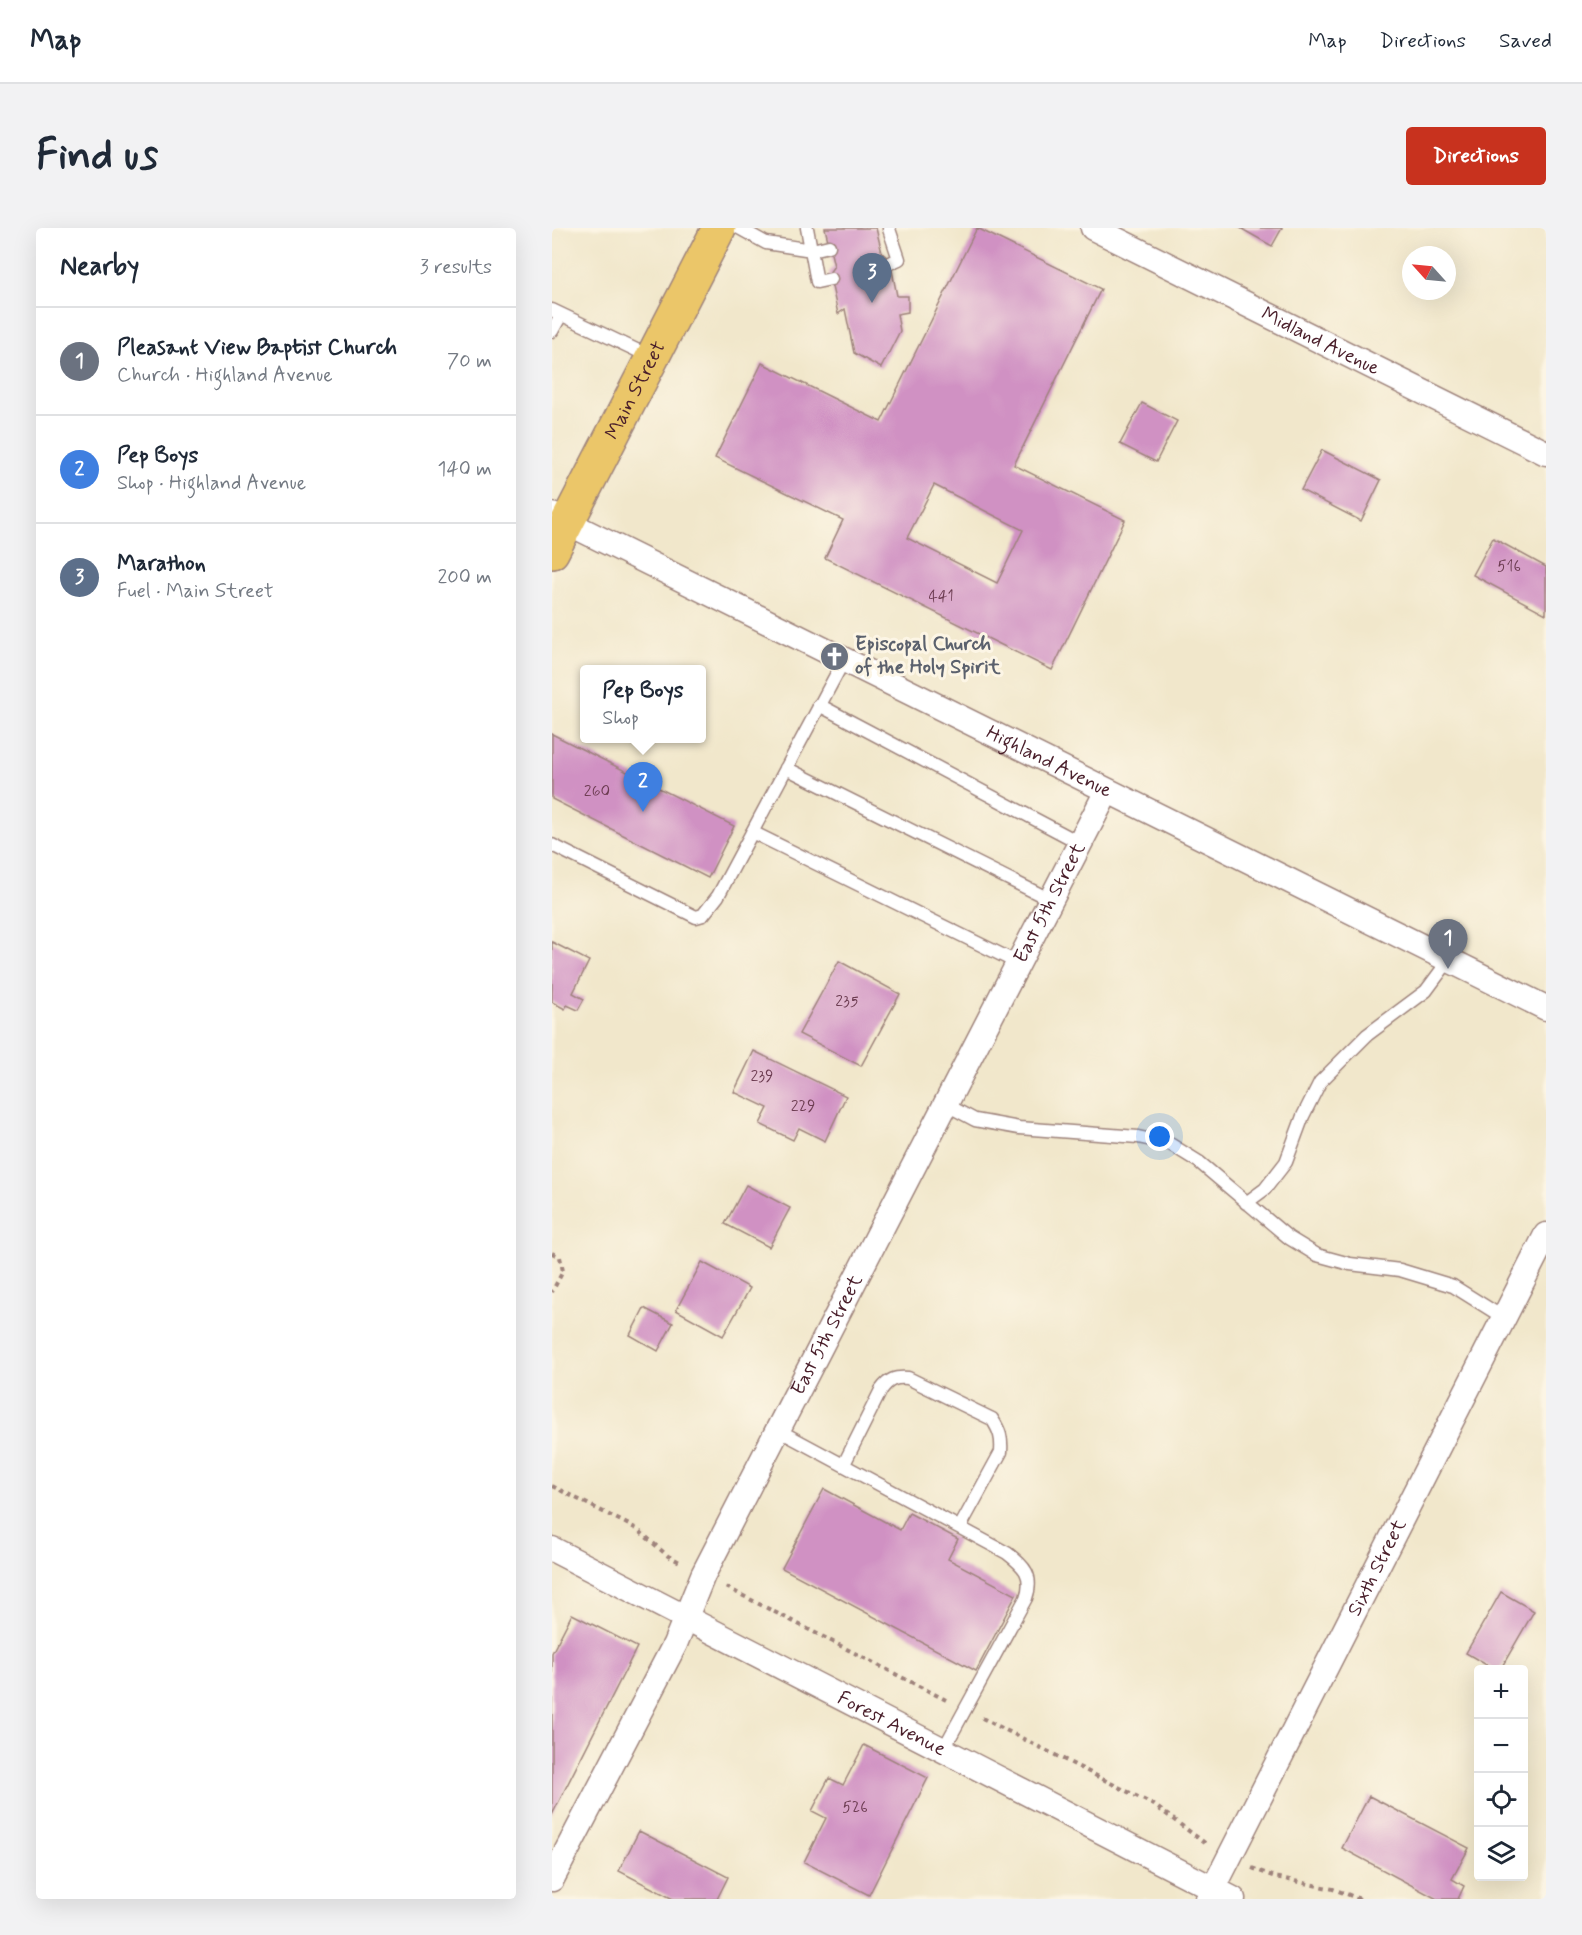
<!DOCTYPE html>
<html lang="en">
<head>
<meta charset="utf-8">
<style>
  body { margin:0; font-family:Mynerve,sans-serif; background:#f2f2f3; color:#1f2937 }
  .controls { position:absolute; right:18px; bottom:18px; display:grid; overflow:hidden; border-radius:6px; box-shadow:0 6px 24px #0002 }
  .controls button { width:54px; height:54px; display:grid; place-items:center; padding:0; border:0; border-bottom:2px solid #e0e1e3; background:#fff; color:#1f2937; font:30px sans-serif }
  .compass { position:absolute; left:850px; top:18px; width:54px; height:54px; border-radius:50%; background:#fff; box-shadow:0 6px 24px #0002; rotate:297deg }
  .you { position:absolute; left:608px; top:909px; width:21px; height:21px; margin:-15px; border:4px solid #fff; border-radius:50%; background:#1a73e8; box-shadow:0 0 0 9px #1a73e833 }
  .badge { display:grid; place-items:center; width:39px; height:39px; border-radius:50%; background:#c8321e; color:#fff; font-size:20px; font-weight:700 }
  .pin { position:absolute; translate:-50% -50px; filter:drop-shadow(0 2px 3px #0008) }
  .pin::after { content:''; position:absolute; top:32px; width:21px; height:18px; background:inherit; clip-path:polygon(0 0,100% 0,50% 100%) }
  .popup { position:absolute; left:28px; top:437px; width:126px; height:78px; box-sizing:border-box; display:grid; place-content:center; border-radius:6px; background:#fff; filter:drop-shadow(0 2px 4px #0005); font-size:20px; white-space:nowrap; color:#747a83 }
  .popup b { font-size:22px; color:#1f2937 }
  .popup::after { content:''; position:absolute; left:50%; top:100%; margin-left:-12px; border:12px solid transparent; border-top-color:#fff }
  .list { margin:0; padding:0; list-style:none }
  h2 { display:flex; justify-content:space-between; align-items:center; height:78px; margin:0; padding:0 24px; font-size:26px }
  h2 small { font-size:20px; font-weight:400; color:#747a83 }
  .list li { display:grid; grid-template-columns:39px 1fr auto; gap:18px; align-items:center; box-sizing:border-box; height:108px; padding:0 24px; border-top:2px solid #e0e1e3 }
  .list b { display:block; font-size:22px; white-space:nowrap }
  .list p { margin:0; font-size:20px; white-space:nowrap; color:#747a83 }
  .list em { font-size:20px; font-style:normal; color:#747a83 }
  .icon { flex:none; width:33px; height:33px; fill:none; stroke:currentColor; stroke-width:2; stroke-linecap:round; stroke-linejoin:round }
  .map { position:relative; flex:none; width:994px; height:1671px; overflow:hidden; border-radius:6px }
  header { display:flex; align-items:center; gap:36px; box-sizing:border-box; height:84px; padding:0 30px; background:#fff; border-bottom:2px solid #e0e1e3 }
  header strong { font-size:28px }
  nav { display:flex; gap:33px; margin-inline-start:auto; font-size:21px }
  .intro { display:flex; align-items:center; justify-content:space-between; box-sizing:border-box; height:144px; padding:0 36px }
  h1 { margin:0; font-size:42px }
  .button { padding:15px 27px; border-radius:6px; background:#c8321e; color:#fff; font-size:21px; font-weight:700 }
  main { display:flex; gap:36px; padding:0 36px }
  aside { flex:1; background:#fff; border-radius:6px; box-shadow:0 6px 24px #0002 }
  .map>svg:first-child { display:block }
  .building { fill:#d091c3; fill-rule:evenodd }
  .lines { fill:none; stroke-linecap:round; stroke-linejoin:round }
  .lane-casing { stroke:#9e837b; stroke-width:15 }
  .street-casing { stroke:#9e837b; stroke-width:27 }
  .primary-casing { stroke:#9e837b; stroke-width:36 }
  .path { stroke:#9e837b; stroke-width:4; stroke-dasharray:4.5 4.5; stroke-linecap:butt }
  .lane { stroke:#fff; stroke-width:12 }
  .street { stroke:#fff; stroke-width:24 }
  .primary { stroke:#ebc669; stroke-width:33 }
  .labels { text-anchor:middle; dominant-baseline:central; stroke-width:6; stroke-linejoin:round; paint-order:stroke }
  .number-label { font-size:16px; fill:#6c3c51 }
  .street-label { font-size:20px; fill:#4a1f2b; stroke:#fcf5e5 }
  .worship-label { font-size:20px; font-weight:bold; fill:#5b616d; stroke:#fcf5e5; text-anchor:start }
</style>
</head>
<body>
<header>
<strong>Map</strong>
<nav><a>Map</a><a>Directions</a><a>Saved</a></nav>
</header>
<div class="intro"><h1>Find us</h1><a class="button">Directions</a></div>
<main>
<aside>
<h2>Nearby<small>3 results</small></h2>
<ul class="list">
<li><span class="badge" style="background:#6b7280">1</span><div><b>Pleasant View Baptist Church</b><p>Church · Highland Avenue</p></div><em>70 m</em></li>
<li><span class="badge" style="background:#3f7fe0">2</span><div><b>Pep Boys</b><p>Shop · Highland Avenue</p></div><em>140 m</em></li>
<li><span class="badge" style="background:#5c6f8a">3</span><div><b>Marathon</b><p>Fuel · Main Street</p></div><em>200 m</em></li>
</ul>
</aside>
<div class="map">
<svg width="994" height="1671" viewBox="0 0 994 1671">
  <rect width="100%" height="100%" fill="#fcf5e5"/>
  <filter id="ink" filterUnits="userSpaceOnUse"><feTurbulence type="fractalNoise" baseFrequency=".0167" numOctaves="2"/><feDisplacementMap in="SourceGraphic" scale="12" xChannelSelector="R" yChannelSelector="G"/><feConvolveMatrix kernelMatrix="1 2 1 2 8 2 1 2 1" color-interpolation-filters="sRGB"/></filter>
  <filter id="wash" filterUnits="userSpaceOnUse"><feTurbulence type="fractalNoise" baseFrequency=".008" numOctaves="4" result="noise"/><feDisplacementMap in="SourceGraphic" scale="24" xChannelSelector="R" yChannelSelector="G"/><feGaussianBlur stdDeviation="1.35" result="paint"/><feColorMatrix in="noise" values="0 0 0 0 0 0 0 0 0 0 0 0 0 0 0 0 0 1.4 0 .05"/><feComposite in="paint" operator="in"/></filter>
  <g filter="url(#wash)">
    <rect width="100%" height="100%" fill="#f1e7cb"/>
    <g id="blocks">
      <path class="building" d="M273 0H324L330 25 338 32 345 68H356V84L345 86 348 103 329 140 302 125 293 81 286 86 277 45 282 38Z
        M425 0 549 61 462 237 573 292 500 442 273 330 291 292 163 230 210 135 329 194ZM382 257 471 302 445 355 355 310Z
        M688 0H730L720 18Z
        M590 175 625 193 604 234 568 216Z
        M770 222 829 252 809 293 749 262Z
        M941 310 994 339V386L921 347Z
        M0 506 182 598 156 650 0 571Z
        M0 714 37 733 21 765 32 771 26 782 15 777 13 781 0 774Z
        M287 733 348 766 309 838 247 806Z
        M202 823 294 868 273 913 247 900 241 912 208 896 216 880 182 864Z
        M194 957 238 980 217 1019 173 996Z
        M150 1034 198 1060 171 1108 124 1082Z
        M92 1080 121 1095 106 1123 78 1107Z
        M272 1261 348 1302 357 1285 406 1311 396 1331 464 1367 424 1443 230 1340Z
        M949 1364 982 1383 948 1442H943L914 1425Z
        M20 1386 85 1419 0 1587V1425Z
        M312 1517 376 1550 317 1667 252 1634 274 1590 260 1583 277 1550 291 1557Z
        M817 1568 917 1620 900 1651 912 1658 906 1671H885L790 1620Z
        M87 1603 176 1649 165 1671H121L67 1643Z"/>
    </g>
  </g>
  <g filter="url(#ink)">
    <use href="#blocks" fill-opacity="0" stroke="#9e837b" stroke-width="1.5"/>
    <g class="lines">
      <defs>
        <path id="lane" d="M187 0 214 15 260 22 277 18
          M255 0 265 54 279 51
          M337 1 347 31 338 35
          M0 82 99 129
          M0 103 9 87
          M267 477 528 615
          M234 540 499 672
          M200 604 466 735
          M0 617 144 689 151 687 166 668 292 432
          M393 876 423 892 467 900 586 909 618 916 647 934 737 1010 765 1027 798 1036 848 1042 901 1058 952 1090
          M694 975 713 961 734 934 751 888 768 854 815 807 874 763 897 732
          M226 1202 455 1325C472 1338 482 1347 474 1370L391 1522
          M292 1236 329 1162C337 1151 343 1149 356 1150L440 1191C448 1203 450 1210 449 1224L408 1299"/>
        <g id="street">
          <path id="s1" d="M541 0 994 225"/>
          <path id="s2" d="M0 287 994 780"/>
          <path id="s3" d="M0 1321 681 1671"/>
          <path id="s4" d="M0 1651 123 1416 151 1347 555 563"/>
          <path id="s5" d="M656 1671 994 1007"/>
        </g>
        <g id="primary">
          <path id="s6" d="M0 324 167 0"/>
        </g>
      </defs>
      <use href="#lane" class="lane-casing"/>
      <use href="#street" class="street-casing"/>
      <use href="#primary" class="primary-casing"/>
      <path class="path" d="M0 1025 8 1029 11 1043 0 1064
        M0 1258 85 1301 116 1328 128 1334
        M174 1359 394 1472
        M430 1490 602 1577 653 1615
        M700 1640 723 1649 781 1661 808 1671"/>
      <use href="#lane" class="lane"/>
      <use href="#street" class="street"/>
      <use href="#primary" class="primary"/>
    </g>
  </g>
  <defs>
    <symbol id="church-disc" viewBox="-11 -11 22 22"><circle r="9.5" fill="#6b7280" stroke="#fcf5e5"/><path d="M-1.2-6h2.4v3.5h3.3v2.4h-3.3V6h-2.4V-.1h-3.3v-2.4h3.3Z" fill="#fff"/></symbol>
  </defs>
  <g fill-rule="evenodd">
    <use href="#church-disc" x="266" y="412" width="33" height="33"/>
  </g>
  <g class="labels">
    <g class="number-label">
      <text x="957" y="338">516</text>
      <text x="389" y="368">441</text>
      <text x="45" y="563">260</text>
      <text x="295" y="773">235</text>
      <text x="210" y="848">239</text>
      <text x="251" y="878">229</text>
      <text x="303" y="1579">526</text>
    </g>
    <g class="street-label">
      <text stroke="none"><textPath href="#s1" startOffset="254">Midland Avenue</textPath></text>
      <text stroke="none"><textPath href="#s6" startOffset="182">Main Street</textPath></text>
      <text stroke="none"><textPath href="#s2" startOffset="555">Highland Avenue</textPath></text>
      <text stroke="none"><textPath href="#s4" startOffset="1096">East 5th Street</textPath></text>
      <text stroke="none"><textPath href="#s4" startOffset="610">East 5th Street</textPath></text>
      <text stroke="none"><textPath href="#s5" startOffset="372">Sixth Street</textPath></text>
      <text stroke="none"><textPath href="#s3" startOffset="382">Forest Avenue</textPath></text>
    </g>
    <g class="worship-label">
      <text x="303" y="416">Episcopal Church<tspan x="303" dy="23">of the Holy Spirit</tspan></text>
    </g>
  </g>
</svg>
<div class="controls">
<button>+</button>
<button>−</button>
<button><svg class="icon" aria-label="locate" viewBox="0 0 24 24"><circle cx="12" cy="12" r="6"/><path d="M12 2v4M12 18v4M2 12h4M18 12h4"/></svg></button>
<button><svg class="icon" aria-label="layers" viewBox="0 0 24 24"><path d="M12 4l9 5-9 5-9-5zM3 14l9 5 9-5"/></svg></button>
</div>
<svg class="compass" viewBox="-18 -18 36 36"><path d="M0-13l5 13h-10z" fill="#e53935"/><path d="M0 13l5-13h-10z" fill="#747a83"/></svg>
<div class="you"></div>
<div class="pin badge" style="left:896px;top:741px;background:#6b7280">1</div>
<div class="pin badge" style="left:91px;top:584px;background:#3f7fe0">2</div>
<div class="popup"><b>Pep Boys</b>Shop</div>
<div class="pin badge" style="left:320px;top:75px;background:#5c6f8a">3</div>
</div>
</main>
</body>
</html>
